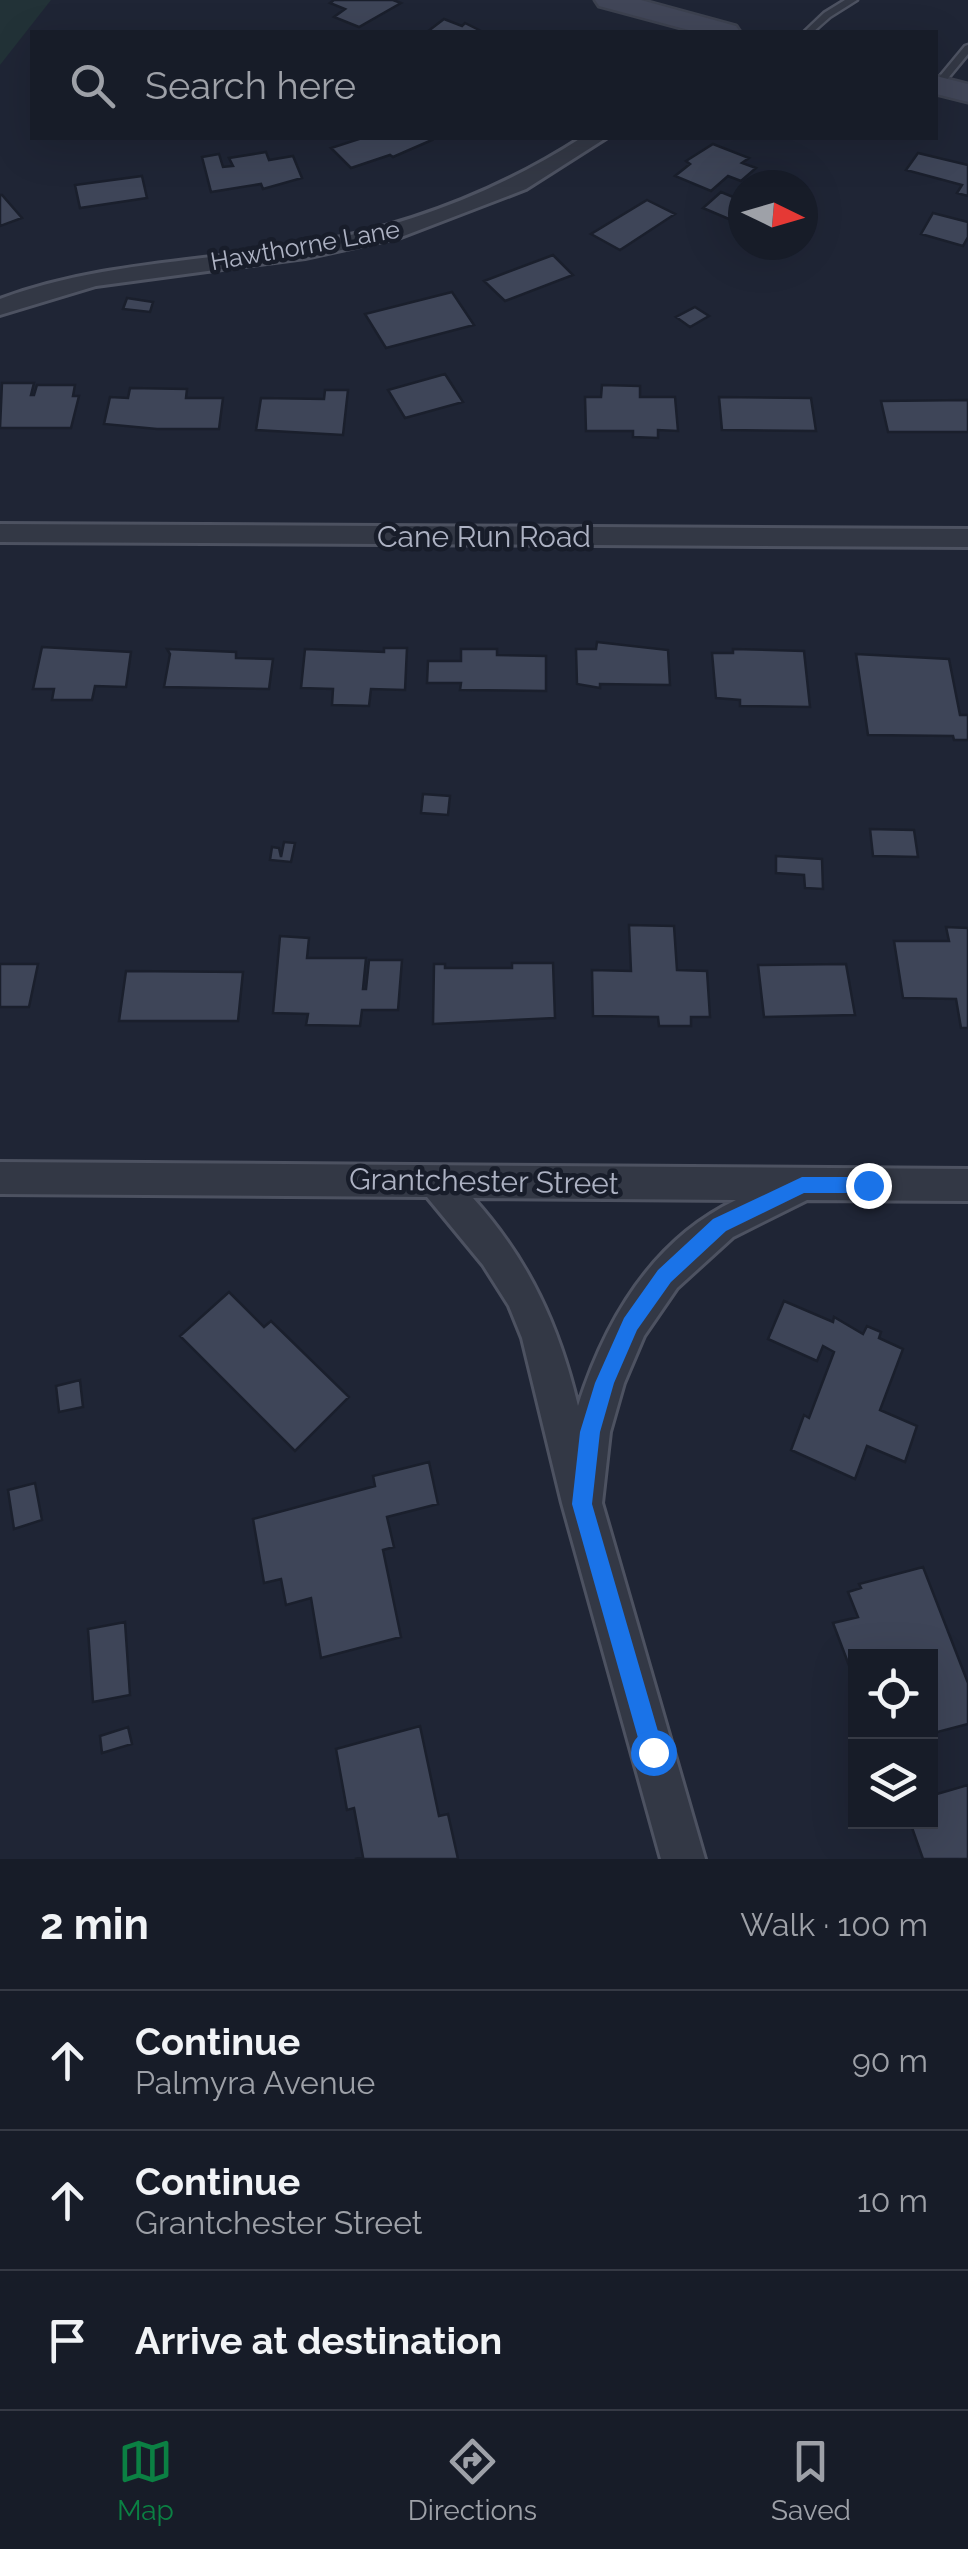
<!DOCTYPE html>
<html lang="en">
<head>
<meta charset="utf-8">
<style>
  body { margin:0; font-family:Raleway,sans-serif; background:#242934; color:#f1f3f6 }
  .controls { position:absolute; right:30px; bottom:30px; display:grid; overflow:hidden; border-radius:0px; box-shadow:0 10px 40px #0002 }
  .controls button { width:90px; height:90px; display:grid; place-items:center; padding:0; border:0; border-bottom:2px solid #363a45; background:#171c28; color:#f1f3f6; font:50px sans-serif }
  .compass { position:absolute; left:728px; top:170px; width:90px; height:90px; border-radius:50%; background:#171c28; box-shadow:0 10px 40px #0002; rotate:95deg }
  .stop { position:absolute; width:30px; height:30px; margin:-22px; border:8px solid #1a73e8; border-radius:50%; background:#fff }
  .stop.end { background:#1a73e8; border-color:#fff; box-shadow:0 2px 10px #0008 }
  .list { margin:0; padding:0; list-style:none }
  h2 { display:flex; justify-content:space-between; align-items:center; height:130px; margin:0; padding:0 40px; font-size:42px }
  h2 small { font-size:32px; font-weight:400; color:#9ea1a8 }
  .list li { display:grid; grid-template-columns:65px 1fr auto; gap:30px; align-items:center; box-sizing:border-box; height:140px; padding:0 40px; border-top:2px solid #363a45 }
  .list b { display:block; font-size:38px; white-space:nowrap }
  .list p { margin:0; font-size:32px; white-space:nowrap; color:#9ea1a8 }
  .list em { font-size:32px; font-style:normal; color:#9ea1a8 }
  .icon { flex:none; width:55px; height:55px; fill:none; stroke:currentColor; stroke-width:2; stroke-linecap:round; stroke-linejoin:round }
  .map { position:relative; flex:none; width:968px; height:1859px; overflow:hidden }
  .search { position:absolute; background:#171c28; box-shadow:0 10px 40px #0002; left:30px; right:30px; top:30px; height:110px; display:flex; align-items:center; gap:25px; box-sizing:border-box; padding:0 35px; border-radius:0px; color:#9ea1a8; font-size:38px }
  .sheet { height:550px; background:#171c28 }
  nav { display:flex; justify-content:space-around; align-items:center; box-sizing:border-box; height:140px; border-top:2px solid #363a45; background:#171c28; font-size:28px; color:#9ea1a8 }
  nav a { display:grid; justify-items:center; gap:5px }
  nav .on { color:#0b8043 }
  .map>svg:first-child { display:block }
  .green { fill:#223237 }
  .building { fill:#3e4558; stroke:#1a1f2c; stroke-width:2.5 }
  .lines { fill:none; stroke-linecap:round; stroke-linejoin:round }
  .service-casing { stroke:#4d5261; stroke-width:5 }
  .minor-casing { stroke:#4d5261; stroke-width:6 }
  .secondary-casing { stroke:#3c414f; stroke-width:5 }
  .service { fill:#333845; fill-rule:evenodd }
  .minor { fill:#333845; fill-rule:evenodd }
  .secondary { fill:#414658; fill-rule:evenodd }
  .route { fill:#1a73e8 }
  .labels { text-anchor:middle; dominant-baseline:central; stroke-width:9; stroke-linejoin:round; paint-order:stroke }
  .far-street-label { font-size:25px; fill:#adb2c3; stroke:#181d2a }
  .street-label { font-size:30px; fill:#adb2c3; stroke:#181d2a }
</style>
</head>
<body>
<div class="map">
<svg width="968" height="1859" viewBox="0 0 968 1859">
  <rect width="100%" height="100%" fill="#1f2535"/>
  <path class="green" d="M0 0H51L0 65Z"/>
  <path class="building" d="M334 0H393L401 3 359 27 334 17 345 9 330 3Z
    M444 19 462 26 465 23 483 32H427Z
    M362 138H430L432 140 393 157 390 155 351 168 331 148Z
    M713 144 749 158 742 163 756 168 741 181 728 176 711 191 675 176 690 164 686 161Z
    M266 152 269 160 293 156 302 178 263 189 261 184 211 192 202 157 219 154 223 167 233 166 229 158Z
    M918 153 968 165V196L957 193 962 185 906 170Z
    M142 176 147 198 80 208 75 185Z
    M721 192 743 201V216L736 222 703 208Z
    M0 195H2L22 218 0 226Z
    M647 200 675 214 620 250 591 234Z
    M933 213 968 222V237L963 246 921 234Z
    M553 255 573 275 505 301 484 281Z
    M452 292 474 325 386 348 365 314Z
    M127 298 153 302 150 312 123 309Z
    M695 307 709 316 690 327 676 317Z
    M445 374 463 402 405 418 388 390Z
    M2 383H34L31 395H34L37 385H75L73 396H79L71 428H0Z
    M602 385 640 386V397H675L678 431 658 430V438L633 437V431H586L585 397H601Z
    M130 388 187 389 186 398H223L219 429H157L104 424 110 397 128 398Z
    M325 390H348L343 435 256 430 261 398 324 399Z
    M719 397 811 398 816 431 722 430Z
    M968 400V432H888L881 401Z
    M597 642 668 650 670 685 600 684V688L577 684 576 649H596Z
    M42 647 131 652 126 687 95 686 92 700H52L54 689H33Z
    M384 648H407L405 690 371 689 369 706 332 705 333 689 301 688 305 649 384 652Z
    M167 649 236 652V658L273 659 269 689 164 687 170 654Z
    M461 649H497V655L546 656V691L460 690 461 683H427L428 661H461Z
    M733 649 804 651 810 707 740 706V700L716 698 712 653H733Z
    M856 654 949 659 960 715H968V740H954L953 736 868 735Z
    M423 794 450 796 448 815 421 813Z
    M870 829 914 830 918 857 873 856Z
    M284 842 295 843 291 862 270 860 272 847 279 848 281 857Z
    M776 856 822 859 823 889 805 888 804 875 776 873Z
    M629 925 674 926 677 970 707 971 710 1017H691V1026H659L658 1017 593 1016 592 970 631 971Z
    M946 927 968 928V1028H961L956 999 903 998 894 941H949Z
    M280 936 309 938 307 958H366L363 989H366L369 960H402L398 1010H362L360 1026 306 1025 308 1014 273 1013Z
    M512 963H553L555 1018 433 1024 434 964H445V968H512Z
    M0 964H38L29 1007H0Z
    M846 964 855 1015 764 1017 758 965Z
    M126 971 243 972 238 1021H119Z
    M229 1292 264 1327 271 1321 349 1397 295 1451 180 1336Z
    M784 1301 833 1322 834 1317 863 1334 867 1326 881 1332 879 1338 903 1349 880 1410 917 1426 905 1462 867 1446 855 1479 791 1450 804 1415 809 1418 834 1352 823 1346 817 1361 768 1339Z
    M80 1380 83 1407 59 1412 56 1386Z
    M429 1462 438 1504 387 1517 394 1547 383 1550 401 1637 321 1658 311 1598 286 1605 281 1579 264 1583 253 1519 375 1486 373 1476Z
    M35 1483 42 1520 14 1529 8 1490Z
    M923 1567 968 1683V1724L930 1734V1656H856V1667L850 1668 833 1623 858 1617 848 1592 861 1588 859 1584Z
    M125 1622 130 1695 93 1702 88 1629Z
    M420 1726 439 1816 448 1814 458 1859H355L363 1857 354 1808 347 1810 336 1749Z
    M128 1727 132 1744 102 1753 100 1736Z
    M968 1785V1859H923L910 1822H930V1796Z"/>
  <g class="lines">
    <defs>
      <path id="service" d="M845 0H857L830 17 813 32H804L824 13Z
        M968 45V54L940 88 936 89V81L965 46Z"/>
      <path id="minor" d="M581 138H606L526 189 401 237 305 258 96 286 0 315V299C99 262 203 262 306 244 405 227 497 192 581 138Z
        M0 524 968 529V547L0 542Z
        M0 1162 968 1169V1201L807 1200 733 1237 677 1288 644 1336 624 1383 610 1432 602 1503 705 1859H661L562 1503 522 1338 509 1306 483 1265 427 1197 0 1194ZM473 1198 736 1200C652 1240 605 1321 578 1406 559 1326 529 1260 473 1198Z"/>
      <path id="secondary" d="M595 0H641L736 26 740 32H696L599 6Z
        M936 76 968 84V102L936 94Z"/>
    </defs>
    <use href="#service" class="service-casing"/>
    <use href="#minor" class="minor-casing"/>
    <use href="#secondary" class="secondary-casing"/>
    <use href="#service" class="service"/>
    <use href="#minor" class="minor"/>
    <use href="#secondary" class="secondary"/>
  </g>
  <path class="route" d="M802 1177H868L877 1185 868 1193H804L726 1231 671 1282 637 1330 614 1383 600 1432 592 1504 664 1752 660 1760 653 1763 645 1760 642 1752 572 1504 580 1432 595 1383 624 1318 658 1270 713 1219Z"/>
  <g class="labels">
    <g class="far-street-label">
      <text transform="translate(305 245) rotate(-10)">Hawthorne Lane</text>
    </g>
    <g class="street-label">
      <text x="484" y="536">Cane Run Road</text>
      <text transform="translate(484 1181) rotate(1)">Grantchester Street</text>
    </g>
  </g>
</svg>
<div class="controls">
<button><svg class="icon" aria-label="locate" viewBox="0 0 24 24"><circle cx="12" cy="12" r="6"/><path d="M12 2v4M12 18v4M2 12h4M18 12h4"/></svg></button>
<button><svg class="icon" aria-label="layers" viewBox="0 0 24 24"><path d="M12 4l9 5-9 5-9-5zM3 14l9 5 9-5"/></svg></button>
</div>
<svg class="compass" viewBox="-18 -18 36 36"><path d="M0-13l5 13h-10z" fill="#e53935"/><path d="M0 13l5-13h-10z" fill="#9ea1a8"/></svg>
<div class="stop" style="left:653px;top:1752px"></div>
<div class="stop end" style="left:868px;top:1185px"></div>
<div class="search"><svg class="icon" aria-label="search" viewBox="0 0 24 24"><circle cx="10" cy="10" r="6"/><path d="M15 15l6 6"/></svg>Search here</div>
</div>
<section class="sheet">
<h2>2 min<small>Walk · 100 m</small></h2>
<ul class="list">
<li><svg class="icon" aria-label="ahead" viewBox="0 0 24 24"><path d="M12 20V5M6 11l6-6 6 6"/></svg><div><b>Continue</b><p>Palmyra Avenue</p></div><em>90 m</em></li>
<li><svg class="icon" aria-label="ahead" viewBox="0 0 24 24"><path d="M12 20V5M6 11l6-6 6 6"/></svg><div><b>Continue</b><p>Grantchester Street</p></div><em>10 m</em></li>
<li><svg class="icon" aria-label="arrive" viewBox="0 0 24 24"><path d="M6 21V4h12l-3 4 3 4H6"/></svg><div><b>Arrive at destination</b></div></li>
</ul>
</section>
<nav>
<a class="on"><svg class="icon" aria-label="map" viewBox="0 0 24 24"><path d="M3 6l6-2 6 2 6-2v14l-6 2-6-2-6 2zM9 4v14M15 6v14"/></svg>Map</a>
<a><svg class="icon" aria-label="directions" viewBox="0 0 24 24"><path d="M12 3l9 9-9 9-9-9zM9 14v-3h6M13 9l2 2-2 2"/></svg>Directions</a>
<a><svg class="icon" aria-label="saved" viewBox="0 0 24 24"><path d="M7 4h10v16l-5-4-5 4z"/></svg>Saved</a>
</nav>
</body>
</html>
